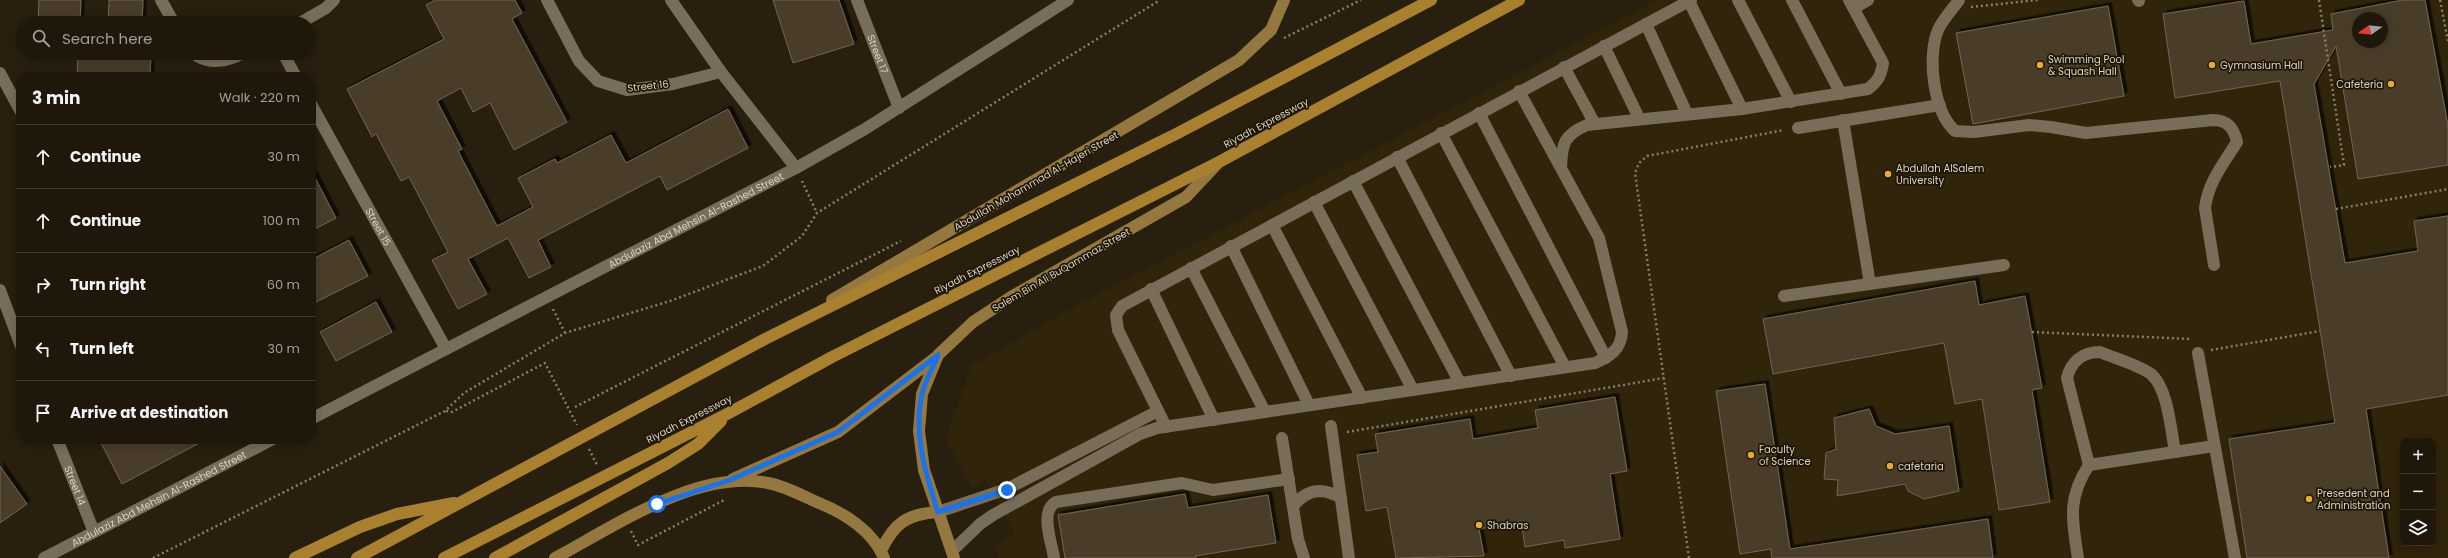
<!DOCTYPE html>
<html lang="en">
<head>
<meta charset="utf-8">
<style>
  body { margin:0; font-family:Poppins,sans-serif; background:#262013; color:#f1f3f6 }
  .controls { position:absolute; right:12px; bottom:12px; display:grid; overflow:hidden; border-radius:8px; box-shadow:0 2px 10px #0003 }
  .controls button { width:36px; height:36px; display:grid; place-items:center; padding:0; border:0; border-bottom:1px solid #3c362b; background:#1e170a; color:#f1f3f6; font:20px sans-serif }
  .compass { position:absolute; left:2352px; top:12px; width:36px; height:36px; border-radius:50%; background:#1e170a; box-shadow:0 2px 10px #0003; rotate:255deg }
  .stop { position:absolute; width:12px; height:12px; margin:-9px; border:3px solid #1a73e8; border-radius:50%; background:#fff }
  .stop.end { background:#1a73e8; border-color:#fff; box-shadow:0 1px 4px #0008 }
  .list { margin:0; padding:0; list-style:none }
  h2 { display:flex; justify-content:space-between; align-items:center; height:52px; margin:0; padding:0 16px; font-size:17px }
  h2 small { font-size:13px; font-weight:400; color:#a19f9c }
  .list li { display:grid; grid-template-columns:26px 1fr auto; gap:12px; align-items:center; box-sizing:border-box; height:64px; padding:0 16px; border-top:1px solid #3c362b }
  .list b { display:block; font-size:15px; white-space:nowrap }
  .list em { font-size:13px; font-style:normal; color:#a19f9c }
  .icon { flex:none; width:22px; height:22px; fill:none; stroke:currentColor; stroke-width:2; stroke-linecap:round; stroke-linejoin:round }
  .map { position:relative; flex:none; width:2448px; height:558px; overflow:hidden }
  .search { position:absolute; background:#1e170a; box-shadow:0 2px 10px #0003; left:16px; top:16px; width:300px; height:44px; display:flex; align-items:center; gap:10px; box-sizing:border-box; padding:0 14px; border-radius:22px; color:#a19f9c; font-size:15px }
  .panel { position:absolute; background:#1e170a; box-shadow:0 2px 10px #0003; left:16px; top:72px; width:300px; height:372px; border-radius:16px }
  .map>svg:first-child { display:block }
  .built { fill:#30240b; fill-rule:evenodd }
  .building { fill:#483e2c; stroke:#706552; fill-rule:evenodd; filter:url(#shadow) }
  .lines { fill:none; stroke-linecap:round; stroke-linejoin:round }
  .path { stroke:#867e70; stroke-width:2.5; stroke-dasharray:2 3; stroke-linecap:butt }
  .minor { stroke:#786d59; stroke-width:12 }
  .major { stroke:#957840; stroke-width:12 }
  .highway { stroke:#a88030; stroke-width:12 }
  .route { stroke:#1a73e8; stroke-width:5 }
  .poi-dot { fill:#e5ad35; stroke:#1f1605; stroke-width:1.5 }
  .labels { text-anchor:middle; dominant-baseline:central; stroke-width:3.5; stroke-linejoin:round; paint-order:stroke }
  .street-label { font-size:10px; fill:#d8d2c7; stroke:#1f1605 }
  .poi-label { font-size:10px; fill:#d8d2c7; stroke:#1f1605; text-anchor:start }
</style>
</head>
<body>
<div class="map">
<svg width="2448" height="558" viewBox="0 0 2448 558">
  <defs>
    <filter id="shadow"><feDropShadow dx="3.5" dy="-3.5" stdDeviation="0" flood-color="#0009"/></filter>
  </defs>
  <rect width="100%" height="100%" fill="#281f0e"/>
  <path class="built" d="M1658 0H2448V558H999L995 546 1015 535 986 480 972 488 946 439 971 366 1076 306ZM2358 18H2382V42H2358ZM2403 441H2433V543H2403Z"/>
  <path class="building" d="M39 0H81L80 23H38Z
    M109 0H143L142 23H108Z
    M435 0H515L522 13 512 19 567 122 514 150 490 103 473 112 461 88 437 101 462 149 458 151 497 226 533 207 518 178 555 159 557 163 611 135 626 163 728 109 748 148 667 190 660 176 538 240 551 267 529 278 508 238 468 259 487 294 458 309 432 260 448 252 409 177 401 181 376 134 372 137 347 89 444 39 426 5Z
    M773 0H839L854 44 793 63Z
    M2403 0H2425L2448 126V165L2358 179 2336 46 2314 84 2345 263 2418 251 2414 221 2448 216V395L2366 409 2389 558H2247L2229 439 2335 423 2280 81 2175 98 2163 14 2244 1 2251 44 2333 30 2331 14ZM2358 18H2382V42H2358Z
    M2108 6 2124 96 1973 124 1956 33Z
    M78 53H151L150 77H77Z
    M311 170 336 218 311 231Z
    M349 240 368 276 316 302 311 292V260Z
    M1975 281 1979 305 2025 296 2042 388 2032 390 2050 502 1999 510 1982 399 1955 404 1944 343 1773 374 1763 319Z
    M376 302 392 332 336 361 320 332Z
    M1765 384 1790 549 1988 519 1993 558H1772L1771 549 1740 554 1716 391Z
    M1615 397 1627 471 1610 474 1620 539 1565 548 1564 540 1525 547 1521 521 1479 529 1484 556 1396 558 1387 507 1366 511 1357 455 1378 452 1375 434 1470 419 1473 439 1538 428 1535 410Z
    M1869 409 1876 426 1895 434 1949 426 1959 491 1924 499 1908 491 1905 484 1837 496 1838 480 1824 479 1826 453 1836 449 1834 418Z
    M99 439H207L122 484Z
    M0 466 27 504 0 523Z
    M1185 494 1188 508 1268 495 1276 543 1195 556 1196 558H1065L1058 515Z"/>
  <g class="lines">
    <path class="path" d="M2319 0 2344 165 2330 167
      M2440 0 2448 41
      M1971 7 2038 0
      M1284 38 1361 0
      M802 181 817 213
      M2336 209 2448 189
      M553 309 565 333
      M2032 332 2191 339
      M2211 350 2320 331
      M575 407 901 241
      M446 411 452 412 545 363 577 425
      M1347 432 1664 378
      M589 449 597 465
      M631 531 638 545 726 499
      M153 558 445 411 464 393 565 333 670 301 763 266 802 236 817 213 1160 0
      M1689 558 1635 173 1639 163 1647 156 1784 130"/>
    <g class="minor">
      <path d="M161 0 174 23"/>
      <path d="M547 0 579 61 598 81 627 90 673 84 721 72"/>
      <path d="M671 0 721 72 796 168"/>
      <path id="s1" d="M857 0 899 108"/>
      <path d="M1738 0 1791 102"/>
      <path d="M1792 0 1841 94"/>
      <path d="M1959 0C1952 10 1943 19 1938 30 1927 56 1933 111 1955 131L1974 132 2029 125 2051 127 2086 133 2213 120C2227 120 2234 128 2237 142 2224 163 2208 182 2205 208L2214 265"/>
      <path d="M2138 0 2139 1"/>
      <path d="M1689 1 1742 109"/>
      <path d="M1854 8 1868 0"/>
      <path d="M300 23 326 8 334 0"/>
      <path d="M1646 24 1687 114"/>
      <path d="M1604 46 1639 118"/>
      <path d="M193 53C208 65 227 62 243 53"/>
      <path d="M283 53 296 77"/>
      <path d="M1564 67 1595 124"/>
      <path d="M0 73 21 112"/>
      <path id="s2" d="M311 104 446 349"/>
      <path d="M1479 113 1606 358"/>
      <path d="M1843 120 1870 284"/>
      <path d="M1798 128 1940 105"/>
      <path d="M1441 133 1565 367"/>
      <path d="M1397 157 1511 376"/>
      <path d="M1561 167C1562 143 1564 135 1587 125L1742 109 1868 89C1878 81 1881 76 1883 63L1849 0"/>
      <path d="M1353 181 1460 383"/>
      <path d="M1314 202 1413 390"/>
      <path d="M1272 225 1362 398"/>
      <path d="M1231 246 1309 405"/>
      <path d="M1191 268 1265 412"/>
      <path d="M1151 289 1214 420"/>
      <path d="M0 290 21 346"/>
      <path d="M1784 296 2004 265"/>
      <path d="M2198 353 2235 558"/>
      <path id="s3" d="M311 419 796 168 865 129 1068 0"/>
      <path d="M1331 426 1349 558"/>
      <path d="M1166 427 1118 330 1116 315 1122 306 1691 0"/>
      <path d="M1282 438 1298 539 1304 558"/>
      <path id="s4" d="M57 439 94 532"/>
      <path d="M2089 465 2067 378C2071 361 2083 352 2100 352 2114 358 2139 365 2151 374 2168 388 2171 431 2175 452"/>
      <path d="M1293 506C1307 489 1323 487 1341 498"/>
      <path d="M938 512 1007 489 1158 411"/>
      <path d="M952 551 980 524 993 515 1140 434 1157 428 1595 363C1610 356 1621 350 1622 332L1599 238 1519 91"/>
      <path id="s5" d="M44 558 273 439"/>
      <path d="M1054 558C1052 543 1039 511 1056 502L1182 483 1213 490 1289 479"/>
      <path d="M2078 558C2072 520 2067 498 2089 465L2214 446"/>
    </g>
    <path class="major" d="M832 300 1239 60 1271 30 1284 0
      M733 479 838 432 935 358
      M881 551C894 523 907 514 938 512
      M555 558C615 526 697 469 768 483 785 486 803 496 819 503 844 513 873 531 884 558
      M954 558 924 470 919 431 922 394 938 355 973 322 1011 297 1186 197 1218 163"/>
    <path class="highway" d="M295 558 360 527 397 514 454 503
      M357 558 765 339 1178 133 1431 0
      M444 558 729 413 832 357 1219 162 1519 0
      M495 558 668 463 698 444 721 421"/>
  </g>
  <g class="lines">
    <path class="route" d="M657 504 730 480 838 432 938 355C933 368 924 382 922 395 913 434 926 475 938 512L1007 490"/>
  </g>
  <g class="poi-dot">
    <circle cx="2040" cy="65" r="4"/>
    <circle cx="2212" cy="65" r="4"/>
    <circle cx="2391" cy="84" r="4"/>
    <circle cx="1888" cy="174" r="4"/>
    <circle cx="1751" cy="455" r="4"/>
    <circle cx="1890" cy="466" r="4"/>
    <circle cx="2309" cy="499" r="4"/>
    <circle cx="1479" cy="525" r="4"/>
  </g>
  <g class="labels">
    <g class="street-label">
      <text stroke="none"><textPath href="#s1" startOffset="58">Street 17</textPath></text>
      <text transform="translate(648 86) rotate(-6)">Street 16</text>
      <text transform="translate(1266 123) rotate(-28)">Riyadh Expressway</text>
      <text transform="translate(1036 181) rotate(-30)">Abdullah Mohammad Al-Hajeri Street</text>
      <text stroke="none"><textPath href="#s3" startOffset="433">Abdulaziz Abd Mehsin Al-Rashed Street</textPath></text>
      <text stroke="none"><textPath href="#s2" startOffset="140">Street 15</textPath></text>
      <text transform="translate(977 270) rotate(-27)">Riyadh Expressway</text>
      <text transform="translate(1061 270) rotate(-30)">Salem Bin Ali BuQammaz Street</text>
      <text transform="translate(689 419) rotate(-27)">Riyadh Expressway</text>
      <text stroke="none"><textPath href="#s4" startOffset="50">Street 14</textPath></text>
      <text stroke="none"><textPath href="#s5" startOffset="129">Abdulaziz Abd Mehsin Al-Rashed Street</textPath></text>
    </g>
    <g class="poi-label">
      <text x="2048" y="59">Swimming Pool<tspan x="2048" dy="12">&amp; Squash Hall</tspan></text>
      <text x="2220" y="65">Gymnasium Hall</text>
      <text x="2383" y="84" text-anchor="end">Cafeteria</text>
      <text x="1896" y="168">Abdullah AlSalem<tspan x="1896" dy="12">University</tspan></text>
      <text x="1759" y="449">Faculty<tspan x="1759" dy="12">of Science</tspan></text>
      <text x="1898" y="466">cafetaria</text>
      <text x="2317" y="493">Presedent and<tspan x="2317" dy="12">Administration</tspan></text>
      <text x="1487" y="525">Shabras</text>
    </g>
  </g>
</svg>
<div class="controls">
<button>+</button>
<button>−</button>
<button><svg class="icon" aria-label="layers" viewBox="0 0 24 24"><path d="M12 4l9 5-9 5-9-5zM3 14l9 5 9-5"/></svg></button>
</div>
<svg class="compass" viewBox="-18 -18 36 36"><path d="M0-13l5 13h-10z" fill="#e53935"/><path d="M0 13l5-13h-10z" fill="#a19f9c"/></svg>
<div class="stop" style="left:657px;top:504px"></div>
<div class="stop end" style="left:1007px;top:490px"></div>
<div class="search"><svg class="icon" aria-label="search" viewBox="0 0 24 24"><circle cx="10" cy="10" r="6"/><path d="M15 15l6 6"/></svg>Search here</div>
<section class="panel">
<h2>3 min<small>Walk · 220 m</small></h2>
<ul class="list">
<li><svg class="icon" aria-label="ahead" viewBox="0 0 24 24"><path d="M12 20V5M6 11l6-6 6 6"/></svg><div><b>Continue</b></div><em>30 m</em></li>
<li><svg class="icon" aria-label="ahead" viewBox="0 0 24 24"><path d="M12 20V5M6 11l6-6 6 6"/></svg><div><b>Continue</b></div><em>100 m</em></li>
<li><svg class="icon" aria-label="right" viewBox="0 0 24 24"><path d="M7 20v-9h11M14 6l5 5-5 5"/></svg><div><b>Turn right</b></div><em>60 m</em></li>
<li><svg class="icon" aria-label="left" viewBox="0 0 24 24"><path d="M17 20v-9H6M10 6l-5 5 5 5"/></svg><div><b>Turn left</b></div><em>30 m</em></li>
<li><svg class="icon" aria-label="arrive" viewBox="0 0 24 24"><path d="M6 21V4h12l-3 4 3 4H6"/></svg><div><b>Arrive at destination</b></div></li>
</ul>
</section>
</div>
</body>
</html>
